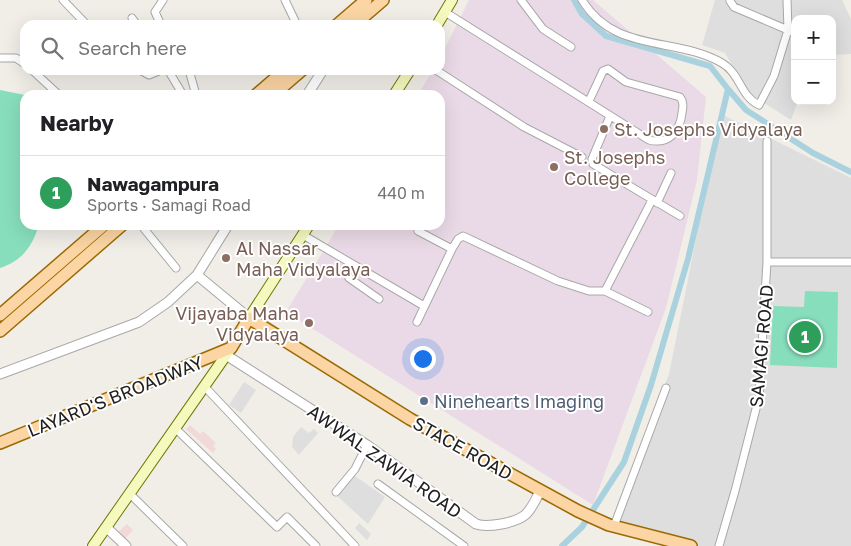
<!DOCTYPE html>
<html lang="en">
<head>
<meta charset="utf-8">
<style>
  body { margin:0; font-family:"Golos Text",sans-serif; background:#f6f6f6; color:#202124 }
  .controls { position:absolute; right:15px; top:15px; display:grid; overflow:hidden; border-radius:10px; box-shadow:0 5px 20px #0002 }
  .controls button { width:45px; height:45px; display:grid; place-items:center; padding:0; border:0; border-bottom:1px solid #e0e0e0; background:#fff; color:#202124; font:25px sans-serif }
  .you { position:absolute; left:422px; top:358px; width:18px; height:18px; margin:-12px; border:4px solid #fff; border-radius:50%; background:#1a73e8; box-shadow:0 0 0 8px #1a73e833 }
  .badge { display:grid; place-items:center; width:32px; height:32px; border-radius:50%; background:#7c3aed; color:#fff; font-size:16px; font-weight:700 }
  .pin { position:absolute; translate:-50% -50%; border:2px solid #fff; box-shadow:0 1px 5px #0006 }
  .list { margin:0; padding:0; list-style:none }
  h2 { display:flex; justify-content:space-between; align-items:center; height:65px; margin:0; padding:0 20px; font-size:21px }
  h2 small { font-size:16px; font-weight:400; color:#757577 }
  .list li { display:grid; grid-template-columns:32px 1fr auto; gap:15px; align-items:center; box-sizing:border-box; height:75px; padding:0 20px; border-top:1px solid #e0e0e0 }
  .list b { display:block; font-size:19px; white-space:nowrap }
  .list p { margin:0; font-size:16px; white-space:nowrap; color:#757577 }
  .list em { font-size:16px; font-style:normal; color:#757577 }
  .icon { flex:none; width:28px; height:28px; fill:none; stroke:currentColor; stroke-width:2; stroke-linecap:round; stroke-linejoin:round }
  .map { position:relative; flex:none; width:851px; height:546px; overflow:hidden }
  .search { position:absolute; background:#fff; box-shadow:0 5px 20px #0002; left:20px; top:20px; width:425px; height:55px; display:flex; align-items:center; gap:12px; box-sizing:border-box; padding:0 18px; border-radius:15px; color:#757577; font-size:19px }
  .panel { position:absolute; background:#fff; box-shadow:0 5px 20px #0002; left:20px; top:90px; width:425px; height:140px; border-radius:15px }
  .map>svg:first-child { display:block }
  .residential { fill:#dfdede }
  .commercial { fill:#f1d9d8 }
  .industrial { fill:#eadae7 }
  .pitch { fill:#87debd }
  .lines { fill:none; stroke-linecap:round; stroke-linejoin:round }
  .canal { stroke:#a9d2de; stroke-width:6 }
  .minor-casing { stroke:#a8a8a8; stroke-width:9 }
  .tertiary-casing { stroke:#a8a8a8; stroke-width:11 }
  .secondary-casing { stroke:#6d7906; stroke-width:12 }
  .primary-casing { stroke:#9c6902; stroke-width:14 }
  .minor { stroke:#fff; stroke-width:7 }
  .tertiary { stroke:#fff; stroke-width:9 }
  .secondary { stroke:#f6f9be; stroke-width:10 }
  .primary { stroke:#fbd5a3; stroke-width:11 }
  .education-dot { fill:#8d6e63; stroke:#fff; stroke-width:2 }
  .service-dot { fill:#5c6f8a; stroke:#fff; stroke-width:2 }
  .labels { text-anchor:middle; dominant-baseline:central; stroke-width:4; stroke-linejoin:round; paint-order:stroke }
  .education-label { font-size:18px; fill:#785e54; stroke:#fff; text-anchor:start }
  .street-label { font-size:18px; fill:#212121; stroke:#fff }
  .service-label { font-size:18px; fill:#4e5e75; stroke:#fff; text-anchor:start }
</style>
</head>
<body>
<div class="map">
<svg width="851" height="546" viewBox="0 0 851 546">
  <rect width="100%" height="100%" fill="#f1eee8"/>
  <path class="residential" d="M715 0H842L851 19V54L832 55V19H795V101H798L791 120 748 93 725 53 702 45Z
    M721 114 851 178V546H683L611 523 669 374Z
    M244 382 256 390 241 413 229 405Z
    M301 427 309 433 314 429 318 433 299 455 292 447 293 437Z
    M355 476 385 497 368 524 337 496Z
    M359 523 371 534 367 540 355 528Z"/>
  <path class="commercial" d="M190 425 200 434 203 431 216 443 213 446 216 449 213 453 186 429Z
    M127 524 133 530 124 540 117 533Z"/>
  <path class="industrial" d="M469 0H593L706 97 697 180 666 308 593 505 286 312 339 225H440V95H418L433 70H440V58Z"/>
  <path class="pitch" d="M0 90 25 95V225H39C32 247 22 261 0 268Z
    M805 291 838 292 837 368 770 365 773 306 804 307Z"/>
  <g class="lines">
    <path class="canal" d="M728 89 746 110 813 153 851 172
      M562 546 582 527 624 462 651 385 688 259 728 89 710 66 606 36 582 14 574 0"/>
    <defs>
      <path id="minor" d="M63 0 87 25
        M285 0 297 25
        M521 0 543 29 571 47
        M582 0C615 54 675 36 722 63 740 73 740 96 759 105L774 76 788 30 787 0
        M730 1 734 7 795 33
        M445 12 649 140C669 145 680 131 682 113 683 107 684 102 680 97L626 82 608 69 603 71 589 101
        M132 18 137 25
        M161 25 155 12 163 0
        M0 58H16L25 64
        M32 70 59 95
        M140 70 149 75 161 70
        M168 70 183 95
        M189 70 196 95
        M436 70 524 127 582 157
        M610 116 592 159 593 164 680 216
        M657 203 671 173
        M141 225 176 268
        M418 231 452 249
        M303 235 424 306
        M767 262H851
        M349 263 347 273 349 278 379 299
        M605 291 652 200
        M417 322 452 249 458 239 463 236 558 281 589 291H605L648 312
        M205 387 355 546
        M176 429 277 527 287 517 316 546
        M378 484 464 546
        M336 492 355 469 367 445
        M130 494 183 546
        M614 526 666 388
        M719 546 735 491 759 397 767 262V141"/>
      <path id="tertiary" d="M307 95 323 70
        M197 275 249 318
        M226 355 367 445 476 524C488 528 515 523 525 515 532 509 536 499 540 491
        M0 374 139 322 168 302 197 275 228 225
        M107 528 126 546"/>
      <path id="secondary" d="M437 25 452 0
        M394 95 410 70
        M249 318 309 225
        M93 546 231 348"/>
      <path id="primary" d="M337 25 366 0
        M354 25 383 0
        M256 95 285 70
        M273 95 302 70
        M0 315 104 225
        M0 331 122 225
        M0 443 231 348 249 318 410 419 578 511 609 525 691 546"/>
    </defs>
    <use href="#minor" class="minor-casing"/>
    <use href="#tertiary" class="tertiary-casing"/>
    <use href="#secondary" class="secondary-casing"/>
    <use href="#primary" class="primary-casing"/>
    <use href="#minor" class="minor"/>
    <use href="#tertiary" class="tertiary"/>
    <use href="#secondary" class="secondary"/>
    <use href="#primary" class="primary"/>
  </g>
  <g class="education-dot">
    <circle cx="604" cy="129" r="5"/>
    <circle cx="554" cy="167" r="5"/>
    <circle cx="226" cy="258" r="5"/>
    <circle cx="309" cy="323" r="5"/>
  </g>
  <circle class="service-dot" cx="424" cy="401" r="5"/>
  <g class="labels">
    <g class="education-label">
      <text x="614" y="129">St. Josephs Vidyalaya</text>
      <text x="564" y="157">St. Josephs<tspan x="564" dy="21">College</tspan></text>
      <text x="236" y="248">Al Nassar<tspan x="236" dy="21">Maha Vidyalaya</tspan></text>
      <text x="299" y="313" text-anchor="end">Vijayaba Maha<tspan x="299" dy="21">Vidyalaya</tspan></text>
    </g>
    <g class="street-label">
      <text transform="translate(761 346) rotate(-85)">SAMAGI ROAD</text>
      <text transform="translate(115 396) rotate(-22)">LAYARD'S BROADWAY</text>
      <text transform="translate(463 448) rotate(29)">STACE ROAD</text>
      <text transform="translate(385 461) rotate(35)">AWWAL ZAWIA ROAD</text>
    </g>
    <g class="service-label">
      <text x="434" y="401">Ninehearts Imaging</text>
    </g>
  </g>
</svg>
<div class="controls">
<button>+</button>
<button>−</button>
</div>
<div class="you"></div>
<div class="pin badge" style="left:805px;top:337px;background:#2e9e5b">1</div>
<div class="search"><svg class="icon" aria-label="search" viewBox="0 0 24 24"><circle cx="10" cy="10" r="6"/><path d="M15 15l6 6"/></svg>Search here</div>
<section class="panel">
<h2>Nearby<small></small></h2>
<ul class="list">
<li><span class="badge" style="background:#2e9e5b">1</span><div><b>Nawagampura</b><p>Sports · Samagi Road</p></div><em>440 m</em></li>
</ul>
</section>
</div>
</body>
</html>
